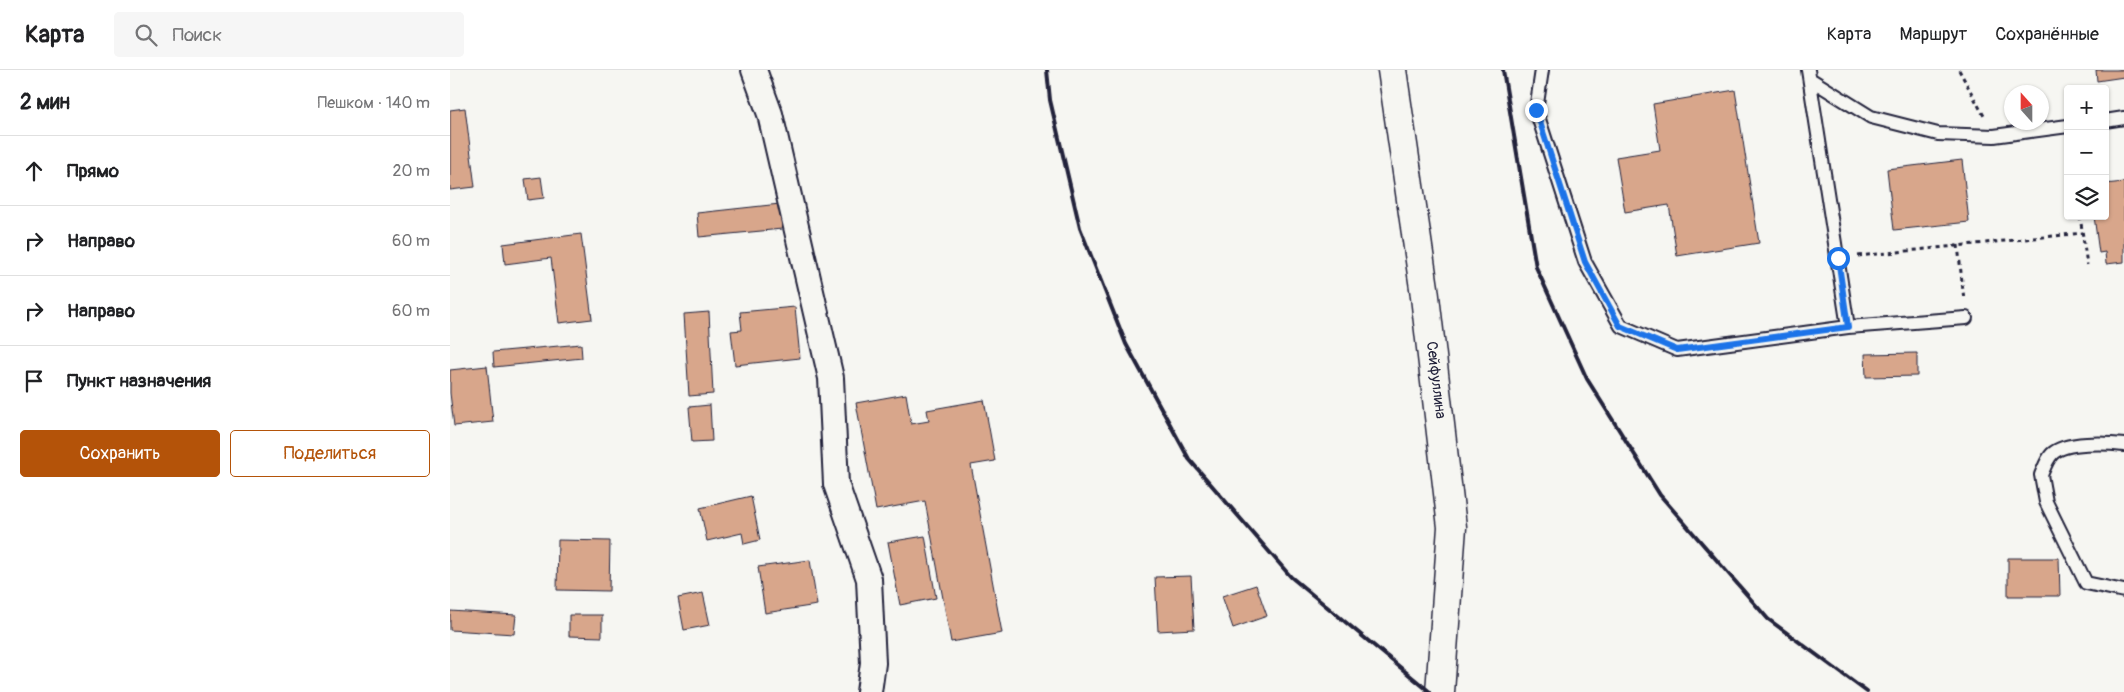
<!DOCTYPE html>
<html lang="ru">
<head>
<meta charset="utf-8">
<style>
  body { margin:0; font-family:Pangolin,sans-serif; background:#f6f6f6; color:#202124 }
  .controls { position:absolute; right:15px; top:15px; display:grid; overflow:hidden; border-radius:5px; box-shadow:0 1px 4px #0004 }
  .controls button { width:45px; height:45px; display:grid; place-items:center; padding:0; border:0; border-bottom:1px solid #e0e0e0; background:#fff; color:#202124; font:25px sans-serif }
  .compass { position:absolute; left:1554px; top:15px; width:45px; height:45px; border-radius:50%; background:#fff; box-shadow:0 1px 4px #0004; rotate:339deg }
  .stop { position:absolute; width:15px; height:15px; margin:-11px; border:4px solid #1a73e8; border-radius:50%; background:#fff }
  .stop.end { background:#1a73e8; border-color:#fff; box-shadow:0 1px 5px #0008 }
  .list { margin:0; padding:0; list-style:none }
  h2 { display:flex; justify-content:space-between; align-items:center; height:65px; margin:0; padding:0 20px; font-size:21px }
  h2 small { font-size:16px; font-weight:400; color:#757577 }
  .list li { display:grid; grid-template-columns:32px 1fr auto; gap:15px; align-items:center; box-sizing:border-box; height:70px; padding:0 20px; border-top:1px solid #e0e0e0 }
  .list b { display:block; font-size:19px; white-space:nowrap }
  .list em { font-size:16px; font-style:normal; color:#757577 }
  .actions { display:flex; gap:10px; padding:15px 20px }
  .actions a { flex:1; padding:11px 0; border:1px solid #b45309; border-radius:5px; text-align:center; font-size:18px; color:#b45309 }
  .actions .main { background:#b45309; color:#fff }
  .icon { flex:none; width:28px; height:28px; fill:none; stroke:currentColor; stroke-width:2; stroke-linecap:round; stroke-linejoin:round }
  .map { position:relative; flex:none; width:1674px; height:622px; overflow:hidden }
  header { display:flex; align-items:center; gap:30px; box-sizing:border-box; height:70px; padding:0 25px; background:#fff; border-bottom:1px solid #e0e0e0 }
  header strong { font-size:24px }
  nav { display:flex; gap:28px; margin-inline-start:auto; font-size:18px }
  .search { width:350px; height:45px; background:#f6f6f6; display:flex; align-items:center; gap:12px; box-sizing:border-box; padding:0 18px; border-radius:5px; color:#757577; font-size:19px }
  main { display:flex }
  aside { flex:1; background:#fff }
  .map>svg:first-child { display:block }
  .building { fill:#d8a68b; stroke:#22223b }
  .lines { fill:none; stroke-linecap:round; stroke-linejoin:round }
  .lane-casing { stroke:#22223b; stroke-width:16 }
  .street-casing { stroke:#22223b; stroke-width:28 }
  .secondary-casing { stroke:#22223b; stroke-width:31 }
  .path { stroke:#22223b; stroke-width:3; stroke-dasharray:4 4; stroke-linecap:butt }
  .lane { stroke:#f6f6f2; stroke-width:12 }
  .street { stroke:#f6f6f2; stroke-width:24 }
  .secondary { stroke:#f6f6f2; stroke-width:28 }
  .rail { stroke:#22223b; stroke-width:4 }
  .route { stroke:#1a73e8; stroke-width:6 }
  .labels { text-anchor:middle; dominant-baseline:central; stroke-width:5; stroke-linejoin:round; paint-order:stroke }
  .street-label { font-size:15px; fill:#22223b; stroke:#f6f6f2 }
</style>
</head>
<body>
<header>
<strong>Карта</strong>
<div class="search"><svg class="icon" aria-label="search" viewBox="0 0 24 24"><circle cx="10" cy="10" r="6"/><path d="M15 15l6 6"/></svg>Поиск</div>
<nav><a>Карта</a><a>Маршрут</a><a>Сохранённые</a></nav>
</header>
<main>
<aside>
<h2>2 мин<small>Пешком · 140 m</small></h2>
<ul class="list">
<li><svg class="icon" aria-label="ahead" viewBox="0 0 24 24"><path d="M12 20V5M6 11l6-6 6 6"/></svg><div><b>Прямо</b></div><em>20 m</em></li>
<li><svg class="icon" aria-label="right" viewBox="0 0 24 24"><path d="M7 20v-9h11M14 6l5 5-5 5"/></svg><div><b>Направо</b></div><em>60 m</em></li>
<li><svg class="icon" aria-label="right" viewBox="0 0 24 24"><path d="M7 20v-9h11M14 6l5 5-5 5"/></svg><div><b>Направо</b></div><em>60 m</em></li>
<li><svg class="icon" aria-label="arrive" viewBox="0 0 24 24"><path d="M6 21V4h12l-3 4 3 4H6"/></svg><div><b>Пункт назначения</b></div></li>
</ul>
<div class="actions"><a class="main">Сохранить</a><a>Поделиться</a></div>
</aside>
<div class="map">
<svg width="1674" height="622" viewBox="0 0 1674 622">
  <rect width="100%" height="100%" fill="#f6f6f2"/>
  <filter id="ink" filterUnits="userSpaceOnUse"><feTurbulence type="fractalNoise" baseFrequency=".02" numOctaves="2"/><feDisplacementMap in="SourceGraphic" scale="10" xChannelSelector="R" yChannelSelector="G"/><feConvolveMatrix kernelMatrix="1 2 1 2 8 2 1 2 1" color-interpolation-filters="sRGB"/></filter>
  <g filter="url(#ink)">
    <path class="building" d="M1646 0H1674V7L1647 11Z
      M1285 20 1309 173 1227 186 1219 135 1175 142 1166 87 1210 80 1203 34Z
      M15 38 25 117 0 120V40Z
      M1512 90 1519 152 1444 160 1437 99Z
      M91 107 94 128 78 130 75 109Z
      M1674 112V192L1656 194 1655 182 1649 183 1644 146H1655V114Z
      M330 134 332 159 249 167 247 143Z
      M131 164 142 249 109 253 101 188 55 194 53 174Z
      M345 237 350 288 285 295 281 261 292 260 290 242Z
      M259 242 263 324 239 326 234 244Z
      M131 274 132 288 44 297 43 282Z
      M1467 283V306L1416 307 1415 284Z
      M37 296 43 352 4 356 0 323V300Z
      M456 324 461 354 479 351 477 340 534 330 545 391 521 395 552 563 501 572 475 431 426 440 406 333Z
      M260 335 262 371 242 372 239 337Z
      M301 426 310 470 294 474 292 463 257 471 250 438Z
      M475 466 486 528 450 535 438 472Z
      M108 470 160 471 159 521 107 520Z
      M1558 488H1609L1610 526H1558Z
      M360 490 367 535 315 543 308 497Z
      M741 506 744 559 708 561 705 507Z
      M806 515 817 546 783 558 772 526Z
      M253 523 260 555 234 560 228 528Z
      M0 541 66 545 64 564 0 560Z
      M119 545H152V567L119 566Z"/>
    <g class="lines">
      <defs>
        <path id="lane" d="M1092 0 1086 40 1135 192 1171 256 1227 280 1398 257 1516 248
          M1358 0 1398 257
          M1360 9 1421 47 1488 64 1544 66 1618 56
          M1655 51 1674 48
          M1674 375C1657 373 1615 371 1602 384 1597 389 1594 398 1591 405L1596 432 1636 513 1674 521"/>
        <path id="street" d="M304 0 320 44 381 308 386 414 419 509 423 593 419 622"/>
        <path id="secondary" d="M942 0 974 218 1002 457 990 622"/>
      </defs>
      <use href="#lane" class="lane-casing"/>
      <use href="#street" class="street-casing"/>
      <use href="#secondary" class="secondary-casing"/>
      <path class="path" d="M1509 0 1534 46
        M1630 146 1637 195
        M1508 175 1514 230
        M1408 186 1633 163"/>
      <use href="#lane" class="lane"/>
      <use href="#street" class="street"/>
      <use href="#secondary" class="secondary"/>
      <path class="rail" d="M597 0 600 30 630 158 676 274 739 389 841 507 980 622
        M1053 0 1086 197 1137 309 1210 425 1318 549 1417 622"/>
    </g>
  </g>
  <g class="lines" filter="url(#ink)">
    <path class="route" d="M1086 40 1135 192 1170 256 1227 280 1398 257 1388 188"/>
  </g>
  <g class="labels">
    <g class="street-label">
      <text transform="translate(986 310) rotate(83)">Сейфуллина</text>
    </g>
  </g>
</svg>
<div class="controls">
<button>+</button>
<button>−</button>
<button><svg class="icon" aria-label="layers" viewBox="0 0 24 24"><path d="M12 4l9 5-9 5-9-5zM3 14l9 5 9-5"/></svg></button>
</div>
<svg class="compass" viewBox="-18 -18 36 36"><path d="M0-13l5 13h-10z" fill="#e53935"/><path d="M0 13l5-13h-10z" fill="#757577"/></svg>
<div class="stop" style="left:1388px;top:188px"></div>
<div class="stop end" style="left:1086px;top:40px"></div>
</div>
</main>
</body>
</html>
